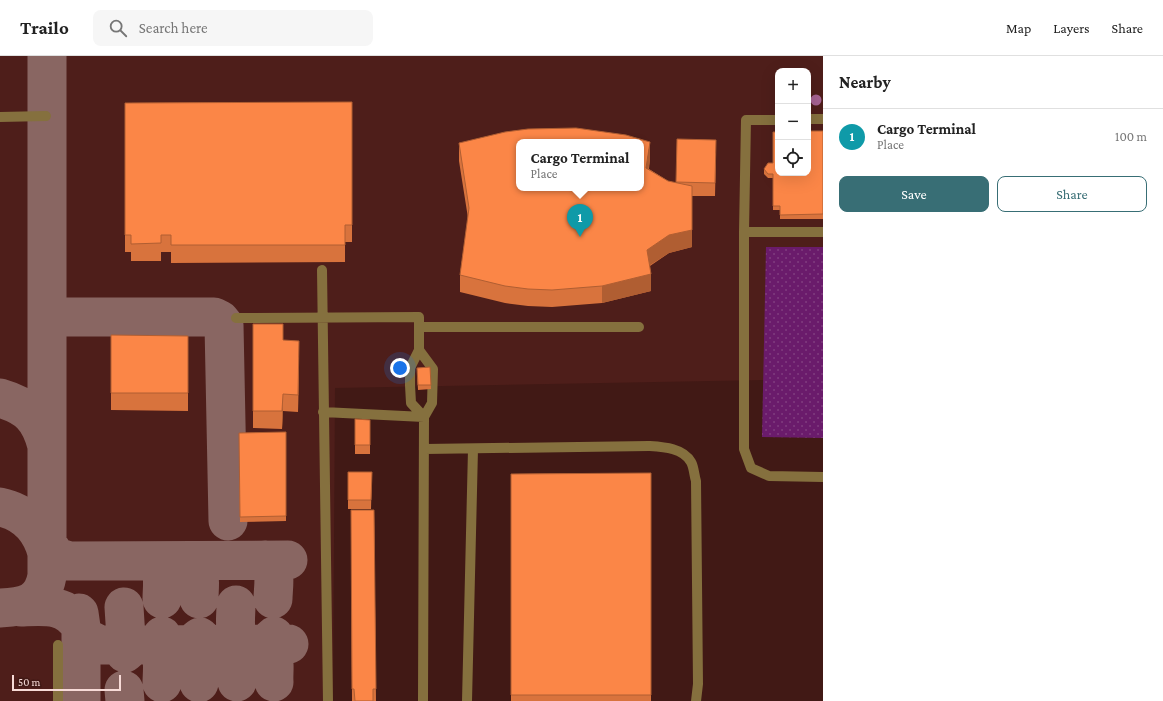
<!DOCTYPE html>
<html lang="en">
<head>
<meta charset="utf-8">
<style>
  body { margin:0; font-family:"Crimson Pro",serif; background:#f6f6f6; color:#222 }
  .controls { position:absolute; right:12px; top:12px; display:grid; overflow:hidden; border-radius:8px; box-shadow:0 4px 16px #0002 }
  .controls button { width:36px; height:36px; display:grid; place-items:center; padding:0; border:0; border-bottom:1px solid #e0e0e0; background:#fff; color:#222; font:20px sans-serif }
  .scale { position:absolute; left:12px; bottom:10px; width:109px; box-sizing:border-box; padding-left:4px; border:2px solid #f7dbd7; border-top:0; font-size:11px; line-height:14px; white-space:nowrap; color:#f7dbd7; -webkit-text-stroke:3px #411915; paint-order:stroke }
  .you { position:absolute; left:400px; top:312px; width:14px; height:14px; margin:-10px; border:3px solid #fff; border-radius:50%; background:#1a73e8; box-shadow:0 0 0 6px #1a73e833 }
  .badge { display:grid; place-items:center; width:26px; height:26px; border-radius:50%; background:#386e75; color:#fff; font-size:13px; font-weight:700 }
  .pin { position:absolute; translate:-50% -33px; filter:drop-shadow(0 1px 2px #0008) }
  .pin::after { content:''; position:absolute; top:21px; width:14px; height:12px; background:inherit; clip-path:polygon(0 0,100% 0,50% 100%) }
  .popup { position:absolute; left:516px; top:83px; width:128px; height:52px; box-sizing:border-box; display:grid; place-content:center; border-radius:8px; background:#fff; filter:drop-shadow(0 1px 3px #0005); font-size:13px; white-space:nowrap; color:#767676 }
  .popup b { font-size:15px; color:#222 }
  .popup::after { content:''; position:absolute; left:50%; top:100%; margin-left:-8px; border:8px solid transparent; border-top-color:#fff }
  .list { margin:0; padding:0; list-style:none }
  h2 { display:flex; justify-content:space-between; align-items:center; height:52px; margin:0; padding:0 16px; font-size:17px }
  h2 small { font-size:13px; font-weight:400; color:#767676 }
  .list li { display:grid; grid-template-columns:26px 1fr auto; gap:12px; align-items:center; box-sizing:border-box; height:56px; padding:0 16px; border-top:1px solid #e0e0e0 }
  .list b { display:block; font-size:15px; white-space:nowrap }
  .list p { margin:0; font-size:13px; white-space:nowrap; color:#767676 }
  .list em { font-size:13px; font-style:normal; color:#767676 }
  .actions { display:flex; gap:8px; padding:12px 16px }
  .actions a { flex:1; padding:9px 0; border:1px solid #386e75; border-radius:8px; text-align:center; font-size:14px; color:#386e75 }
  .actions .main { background:#386e75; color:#fff }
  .icon { flex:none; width:22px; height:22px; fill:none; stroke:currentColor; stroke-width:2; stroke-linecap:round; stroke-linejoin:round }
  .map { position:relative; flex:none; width:823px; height:645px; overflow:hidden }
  header { display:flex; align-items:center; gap:24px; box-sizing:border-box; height:56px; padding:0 20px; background:#fff; border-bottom:1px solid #e0e0e0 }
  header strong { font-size:19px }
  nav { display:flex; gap:22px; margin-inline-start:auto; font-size:14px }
  .search { width:280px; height:36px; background:#f6f6f6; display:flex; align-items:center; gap:10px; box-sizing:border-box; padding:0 14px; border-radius:8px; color:#767676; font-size:15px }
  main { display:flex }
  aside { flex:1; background:#fff }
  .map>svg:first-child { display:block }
  .built { fill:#4e1e1a; fill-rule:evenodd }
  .grass { fill:url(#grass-dots) }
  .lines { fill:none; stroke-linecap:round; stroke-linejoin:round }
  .taxiway { stroke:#896662; stroke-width:39 }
  .minor { stroke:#85703e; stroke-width:10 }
  .tree { fill:#a56291 }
  .wall { fill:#d8733d }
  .shaded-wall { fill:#b05e32 }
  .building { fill:#fb8647; stroke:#b05e32; fill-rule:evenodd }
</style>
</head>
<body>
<header>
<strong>Trailo</strong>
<div class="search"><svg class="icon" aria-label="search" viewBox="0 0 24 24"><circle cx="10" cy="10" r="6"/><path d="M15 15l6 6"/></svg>Search here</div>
<nav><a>Map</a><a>Layers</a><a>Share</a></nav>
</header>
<main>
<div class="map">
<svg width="823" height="645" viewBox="0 0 823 645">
  <defs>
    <pattern id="grass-dots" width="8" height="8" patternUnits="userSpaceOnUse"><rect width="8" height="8" fill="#6a1b6b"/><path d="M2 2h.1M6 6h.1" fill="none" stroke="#803c7f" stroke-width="1.8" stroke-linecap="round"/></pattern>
  </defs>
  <rect width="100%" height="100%" fill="#411915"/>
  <path class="built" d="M0 0H823V323L335 332 333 645H0ZM778 15H808V117H778ZM519 86H641V132H519Z"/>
  <path class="grass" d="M766 191H823V382L762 381Z"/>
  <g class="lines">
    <path class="taxiway" d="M48 261H214L220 264 224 269 228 465
      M0 342C28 350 40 362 47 390
      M0 451C25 456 41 474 47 497
      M47 487 56 501 69 505 288 504
      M265 504C278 510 273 531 273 543
      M153 505C166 511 162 530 162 543
      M190 505C203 509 199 531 199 543
      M236 549C236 562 232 583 245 588
      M21 551C44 550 66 547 80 570 82 573 82 578 84 581L100 589 289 588
      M124 551 126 582 134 589 125 597
      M0 552C24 551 42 548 47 520V0
      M79 557 81 571V645
      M162 580 160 584 152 589C166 593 162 615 162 627
      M236 580 227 588C240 595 236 614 237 626
      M274 626C273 614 278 594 265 588L274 580
      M199 627C199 615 204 594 190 589L200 581
      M124 634 125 645"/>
    <path class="minor" d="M0 61 46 60
      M808 63H823
      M778 64H746L744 176V393L751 412 769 420 823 421
      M744 176H823
      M322 214 328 645
      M236 262 419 261V294L410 312V329L411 347 424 361
      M420 271H639
      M419 294 433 313 432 347 424 361 423 645
      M323 356 424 361
      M425 393 649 390C664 391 683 392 691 406 694 411 694 419 696 425L698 628 696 645
      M58 589V645
      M467 645 473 393"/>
  </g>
  <circle class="tree" cx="816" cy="44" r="5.5"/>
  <path class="wall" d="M352 46V186H345V206L171 207V196H161V205H131V196H125V47Z
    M823 75V163H780V154H773V122H768L764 118V113Z
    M459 87 650 103 649 113 668 125 676 127 716 97 715 140H692V191L669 197 650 210 651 235 602 247 552 251 528 250 505 247 460 236V219L468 162 459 105Z
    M253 268 283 284 299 302 298 356 283 355 282 373 253 372Z
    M111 279 188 280V355L111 354Z
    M430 311 431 333 418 334 417 316Z
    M355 363 370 364V398H355Z
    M286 376V465L240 466 239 377Z
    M348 416H372L371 453H348Z
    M651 417V645H511V418Z
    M351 454H374L376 645H352Z"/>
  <path class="shaded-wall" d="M650 86V103L646 129V112Z
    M692 174V191L669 197 647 211V194L669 179Z
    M651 218V235L602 247V230Z
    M299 285V302L298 356V339Z
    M283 338V355L282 373V355Z"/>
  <path class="building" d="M352 46V169H345V189H171V179H161V187L131 188V179H125V47Z
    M576 72 626 79 650 86 646 112 668 125 692 130V174L669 179 647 194 651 218 602 230 552 234 528 233 505 230 460 219 469 152 459 87 505 76 528 73ZM519 86H641V132H519Z
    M808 75H823V158L780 159V150H773V118H768L764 113 768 107H773V76H778V117H808Z
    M677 83 716 84 715 127 676 126Z
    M253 268H283V284L299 285 298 339 283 338 282 355H253Z
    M111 279 188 280V337H111Z
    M430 311 431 329H418L417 312Z
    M355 363 370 364V389H355Z
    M286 376V460L240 461 239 377Z
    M348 416H372L371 444H348Z
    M651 417V639H511V418Z
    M351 454H374L376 633H373V645H355L354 633H352Z"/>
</svg>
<div class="controls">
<button>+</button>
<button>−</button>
<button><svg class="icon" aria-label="locate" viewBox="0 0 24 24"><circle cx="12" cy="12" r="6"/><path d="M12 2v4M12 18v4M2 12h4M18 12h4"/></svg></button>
</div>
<div class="scale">50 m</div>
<div class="you"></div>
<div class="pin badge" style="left:580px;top:181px;background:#0f9aa8">1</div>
<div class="popup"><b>Cargo Terminal</b>Place</div>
</div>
<aside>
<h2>Nearby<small></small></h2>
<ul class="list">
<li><span class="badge" style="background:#0f9aa8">1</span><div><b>Cargo Terminal</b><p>Place</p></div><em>100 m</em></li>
</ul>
<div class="actions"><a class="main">Save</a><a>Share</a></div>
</aside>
</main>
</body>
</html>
